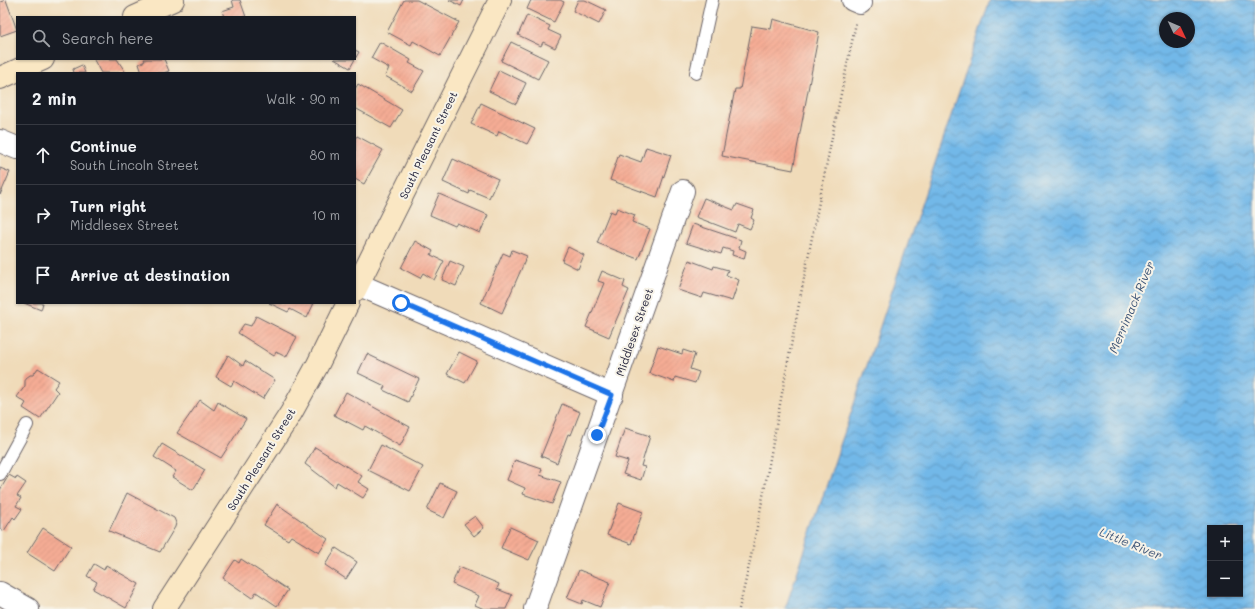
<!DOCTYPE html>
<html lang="en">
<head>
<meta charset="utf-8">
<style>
  body { margin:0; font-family:Mali,sans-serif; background:#242831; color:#f1f3f6 }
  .controls { position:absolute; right:12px; bottom:12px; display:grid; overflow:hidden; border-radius:0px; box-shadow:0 1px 3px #0004 }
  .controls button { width:36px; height:36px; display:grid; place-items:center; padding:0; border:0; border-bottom:1px solid #363941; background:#171b24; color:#f1f3f6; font:20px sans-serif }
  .compass { position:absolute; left:1159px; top:12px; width:36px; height:36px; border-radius:50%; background:#171b24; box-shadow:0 1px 3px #0004; rotate:134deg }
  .stop { position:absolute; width:12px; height:12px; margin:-9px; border:3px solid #1a73e8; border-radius:50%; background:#fff }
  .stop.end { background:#1a73e8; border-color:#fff; box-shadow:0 1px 4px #0008 }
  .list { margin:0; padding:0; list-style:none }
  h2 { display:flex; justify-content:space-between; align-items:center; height:52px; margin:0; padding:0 16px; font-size:17px }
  h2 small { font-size:13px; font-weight:400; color:#9ea1a6 }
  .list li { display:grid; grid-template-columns:26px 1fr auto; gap:12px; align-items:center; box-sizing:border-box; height:60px; padding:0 16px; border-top:1px solid #363941 }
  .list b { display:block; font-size:15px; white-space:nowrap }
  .list p { margin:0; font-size:13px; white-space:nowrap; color:#9ea1a6 }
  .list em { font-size:13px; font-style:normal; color:#9ea1a6 }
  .icon { flex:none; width:22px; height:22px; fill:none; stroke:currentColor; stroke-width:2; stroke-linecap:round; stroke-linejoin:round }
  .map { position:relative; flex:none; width:1255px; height:609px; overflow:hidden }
  .search { position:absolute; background:#171b24; box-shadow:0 1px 3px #0004; left:16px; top:16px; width:340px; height:44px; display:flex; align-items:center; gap:10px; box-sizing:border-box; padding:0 14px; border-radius:0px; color:#9ea1a6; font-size:15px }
  .panel { position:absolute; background:#171b24; box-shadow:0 1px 3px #0004; left:16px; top:72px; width:340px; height:232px; border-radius:0px }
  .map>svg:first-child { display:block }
  .water { fill:url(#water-waves); stroke:#4a6d92; fill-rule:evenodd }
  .building { fill:url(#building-hatch) }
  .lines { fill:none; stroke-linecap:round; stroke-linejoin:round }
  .lane-casing { stroke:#6a6367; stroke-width:14 }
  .street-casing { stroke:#6a6367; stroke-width:24 }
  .secondary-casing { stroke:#6a6367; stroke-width:24 }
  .path { stroke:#6a6367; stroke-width:2.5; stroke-dasharray:1 3; stroke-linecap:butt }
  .lane { stroke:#fff; stroke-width:12 }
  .street { stroke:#fff; stroke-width:22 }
  .secondary { stroke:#fae7c3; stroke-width:22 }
  .route { stroke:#1a73e8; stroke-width:5 }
  .labels { text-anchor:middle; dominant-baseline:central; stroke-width:4; stroke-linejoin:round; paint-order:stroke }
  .street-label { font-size:11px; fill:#22223b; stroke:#f7f3e8 }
  .water-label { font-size:12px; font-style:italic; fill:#3e5678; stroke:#f7f3e8 }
</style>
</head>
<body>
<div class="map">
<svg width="1255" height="609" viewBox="0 0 1255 609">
  <defs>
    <pattern id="water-waves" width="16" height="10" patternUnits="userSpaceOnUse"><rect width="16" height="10" fill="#72b8e8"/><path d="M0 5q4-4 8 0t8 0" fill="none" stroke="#5d95bd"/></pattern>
    <pattern id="building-hatch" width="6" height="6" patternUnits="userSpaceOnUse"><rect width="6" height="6" fill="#f5ac94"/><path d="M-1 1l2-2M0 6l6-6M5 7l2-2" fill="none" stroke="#d29480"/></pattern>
  </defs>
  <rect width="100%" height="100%" fill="#f7f3e8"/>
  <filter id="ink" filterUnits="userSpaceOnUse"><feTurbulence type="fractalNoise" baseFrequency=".025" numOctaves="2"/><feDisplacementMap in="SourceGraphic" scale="8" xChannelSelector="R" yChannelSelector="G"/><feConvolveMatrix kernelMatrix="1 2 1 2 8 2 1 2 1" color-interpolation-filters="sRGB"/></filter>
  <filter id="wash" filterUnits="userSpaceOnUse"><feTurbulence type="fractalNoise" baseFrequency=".012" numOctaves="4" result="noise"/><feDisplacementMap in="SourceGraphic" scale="16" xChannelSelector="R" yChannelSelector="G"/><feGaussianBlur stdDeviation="0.9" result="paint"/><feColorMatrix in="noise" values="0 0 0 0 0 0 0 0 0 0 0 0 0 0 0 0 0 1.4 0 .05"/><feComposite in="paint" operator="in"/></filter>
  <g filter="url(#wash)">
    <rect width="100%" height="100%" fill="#f0dbb9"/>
    <path class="water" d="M990 0H1255V609H785ZM1165 18H1189V42H1165ZM1210 528H1240V594H1210Z"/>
    <g id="blocks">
      <path class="building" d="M6 0 17 30 0 36V2Z
        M232 0H240L246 17H224L222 11 234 7Z
        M404 0H417L459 22 440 56 413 41 411 45 387 32Z
        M449 0H464L461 6Z
        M531 0H560L564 2 554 22 527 9Z
        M578 0H585L606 10 599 24 573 11Z
        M527 15 550 26 548 30 561 36 555 48 543 42 541 46 518 35Z
        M773 19 819 32 793 170 722 156 735 89H740L752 26 771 29Z
        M380 42 411 60 409 63 424 71 412 91 385 76 389 68 371 58Z
        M511 42 548 60 538 79 501 61Z
        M355 50 359 52 350 68 334 59H355Z
        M95 59H117L126 73H101L94 60Z
        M144 59H164L169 71 163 73H142L139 64 145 61Z
        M82 65 85 73H74L73 69Z
        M499 70 526 83 516 104 489 91Z
        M358 84 402 110 391 128 355 108V89Z
        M481 103 535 129 527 144 499 131 497 136 471 124Z
        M357 136 383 150 364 184 355 179V139Z
        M646 147 671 155 657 197 610 180 619 154 641 162Z
        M453 159 498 179 489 198 470 190 469 194 443 182Z
        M0 168 10 172 0 195Z
        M439 194 488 215 480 233 457 223 455 226 430 215Z
        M704 198 734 210 737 204 754 210 751 218 754 220 750 229 738 224 735 232 696 217Z
        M617 208 635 215 632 222 650 229 638 259 597 243 610 211 615 213Z
        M693 224 741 240 739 248 746 251 744 259 732 255 733 251 723 248 721 254 686 243Z
        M415 241 433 251 431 255 444 261 434 280 423 273 420 278 401 268Z
        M568 247 584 255 578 269 562 261Z
        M512 250 527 256 502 313 481 303 503 253 510 256Z
        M689 260 713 269 714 266 728 270 726 275 739 280 732 301 704 293 702 298 678 290Z
        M450 261 464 267 456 286 442 280Z
        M602 271 625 281 623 287 629 290 609 337 586 327 604 283 598 281Z
        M24 303H43L41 310Z
        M269 303H314L307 318 290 309 288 312Z
        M256 316 297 337 286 357 276 352 274 356 238 333 244 324 251 326Z
        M658 346 682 354 683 350 695 354 690 369 699 372 695 383 675 377 674 382 649 373Z
        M459 352 477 361 465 383 447 374Z
        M367 354 419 379 408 402 383 390 385 386 358 373Z
        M228 355 243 366 245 361 275 380 263 399 234 381 231 386 216 377Z
        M38 368 59 381 54 388 58 392 40 419 23 408 26 403 17 397 25 386V381L26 378 30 375H33Z
        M346 392 410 427 400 446 365 426 363 430 334 415Z
        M200 400 214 410 218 402 246 419 221 458 177 433Z
        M562 404 580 412 571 435 568 434 557 463 541 456Z
        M625 428 650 436 641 466 645 467 641 480 623 474 628 461 615 457Z
        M162 444 205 470 193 490 172 477 176 471 154 457Z
        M381 445 423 467 410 491 368 470Z
        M315 447 362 476 358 482 369 489 363 498 337 482 335 487 305 464Z
        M515 460 542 469 540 475 561 482 552 504 523 494 525 488 507 480Z
        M9 475 16 479 17 477 26 483 17 496 21 498 16 506 22 509 15 519 13 517 4 531 0 528V490Z
        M440 483 457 491 444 518 427 510Z
        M127 493 174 518 176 523 175 527 160 552 109 531Z
        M619 503 643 512 631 544 607 535Z
        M277 504 328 539 319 553 291 536 288 540 264 525Z
        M475 516 484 528 474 536 464 524Z
        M510 527 539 540 529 560 501 548Z
        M43 528 71 546 55 571 27 553Z
        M336 548 357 562 346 579 325 565Z
        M241 559 288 590 277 606 256 592 252 598 223 578 235 560 239 563Z
        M94 564 104 570 106 565 139 584 126 608 93 589 97 582 87 576Z
        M459 567 499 584 497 589 512 595 506 609H484L475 605 479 596 452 584Z
        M579 570 610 582 600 607 583 600 582 604 567 598Z"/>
    </g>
  </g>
  <g filter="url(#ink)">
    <use href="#blocks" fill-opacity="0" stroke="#6a6367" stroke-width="1"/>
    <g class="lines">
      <defs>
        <path id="lane" d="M696 73 712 0
          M0 474 27 425"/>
        <path id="street" d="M853 0 860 3
          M0 141 17 148
          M355 283 612 395
          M0 593 28 609
          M535 609 683 191"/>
        <path id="secondary" d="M135 17 173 0
          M0 78 43 59
          M355 290 500 0
          M164 609 291 413 317 366 348 303"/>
      </defs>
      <use href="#lane" class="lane-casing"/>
      <use href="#street" class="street-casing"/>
      <use href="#secondary" class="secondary-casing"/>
      <path class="path" d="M739 609C758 531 771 451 786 372 808 256 831 139 856 23"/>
      <use href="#lane" class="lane"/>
      <use href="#street" class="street"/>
      <use href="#secondary" class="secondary"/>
    </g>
  </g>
  <g class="lines" filter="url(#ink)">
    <path class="route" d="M401 303 612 395 597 435"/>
  </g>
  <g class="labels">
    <g class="street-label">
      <text transform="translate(428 145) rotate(-64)">South Pleasant Street</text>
      <text transform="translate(634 332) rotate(-71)">Middlesex Street</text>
      <text transform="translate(261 459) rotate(-58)">South Pleasant Street</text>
    </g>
    <g class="water-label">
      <text transform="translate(1131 307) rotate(-67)">Merrimack River</text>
      <text transform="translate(1131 543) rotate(22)">Little River</text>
    </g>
  </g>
</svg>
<div class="controls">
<button>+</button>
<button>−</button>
</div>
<svg class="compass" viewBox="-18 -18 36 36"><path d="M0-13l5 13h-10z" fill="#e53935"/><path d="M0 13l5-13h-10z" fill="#9ea1a6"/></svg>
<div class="stop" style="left:401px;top:303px"></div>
<div class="stop end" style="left:597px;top:435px"></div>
<div class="search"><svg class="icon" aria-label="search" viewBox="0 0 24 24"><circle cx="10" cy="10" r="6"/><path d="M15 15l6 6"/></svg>Search here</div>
<section class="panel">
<h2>2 min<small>Walk · 90 m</small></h2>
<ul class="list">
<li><svg class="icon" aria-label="ahead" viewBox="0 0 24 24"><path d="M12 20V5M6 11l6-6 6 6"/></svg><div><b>Continue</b><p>South Lincoln Street</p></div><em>80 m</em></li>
<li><svg class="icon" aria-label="right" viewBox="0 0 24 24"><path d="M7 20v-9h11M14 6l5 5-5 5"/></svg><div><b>Turn right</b><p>Middlesex Street</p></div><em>10 m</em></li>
<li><svg class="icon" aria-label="arrive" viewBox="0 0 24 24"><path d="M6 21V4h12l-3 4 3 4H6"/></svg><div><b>Arrive at destination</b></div></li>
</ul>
</section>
</div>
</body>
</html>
